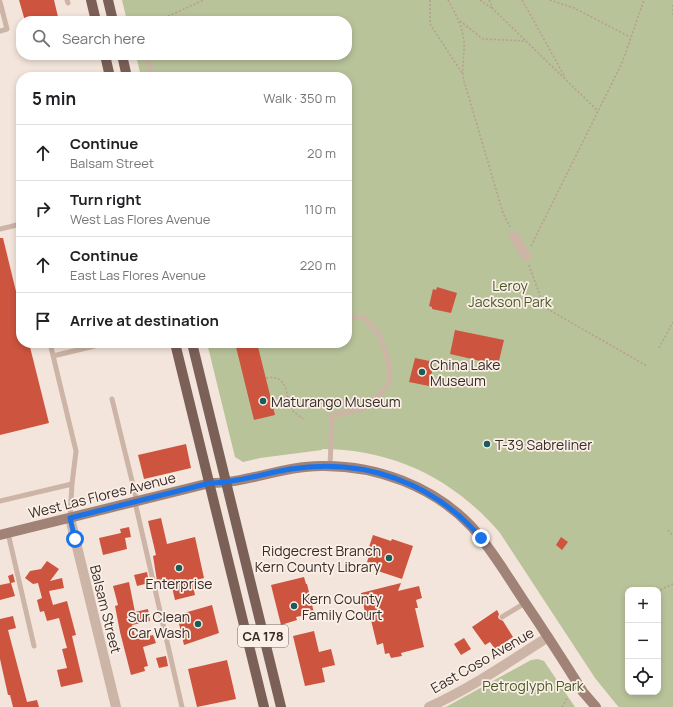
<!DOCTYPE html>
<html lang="en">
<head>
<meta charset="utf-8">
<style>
  body { margin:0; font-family:Manrope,sans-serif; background:#f2f2f2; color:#202124 }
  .controls { position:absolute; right:12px; bottom:12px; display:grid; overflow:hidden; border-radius:8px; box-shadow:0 2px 6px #0003 }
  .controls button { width:36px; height:36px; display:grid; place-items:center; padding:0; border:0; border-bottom:1px solid #e0e0e0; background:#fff; color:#202124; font:20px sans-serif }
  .stop { position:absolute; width:12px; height:12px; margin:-9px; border:3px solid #1a73e8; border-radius:50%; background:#fff }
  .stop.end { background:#1a73e8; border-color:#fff; box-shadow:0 1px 4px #0008 }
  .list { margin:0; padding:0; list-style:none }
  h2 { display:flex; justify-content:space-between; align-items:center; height:52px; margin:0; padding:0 16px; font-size:17px }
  h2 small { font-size:13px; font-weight:400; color:#757577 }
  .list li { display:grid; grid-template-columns:26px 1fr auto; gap:12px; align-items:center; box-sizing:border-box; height:56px; padding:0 16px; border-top:1px solid #e0e0e0 }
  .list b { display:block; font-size:15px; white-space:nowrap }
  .list p { margin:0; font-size:13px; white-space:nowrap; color:#757577 }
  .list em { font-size:13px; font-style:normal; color:#757577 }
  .icon { flex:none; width:22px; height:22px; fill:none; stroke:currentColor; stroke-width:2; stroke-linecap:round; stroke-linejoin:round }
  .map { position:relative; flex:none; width:673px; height:707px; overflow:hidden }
  .search { position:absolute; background:#fff; box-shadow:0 2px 6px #0003; left:16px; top:16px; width:336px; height:44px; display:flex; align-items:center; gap:10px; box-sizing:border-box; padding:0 14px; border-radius:16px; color:#757577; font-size:15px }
  .panel { position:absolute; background:#fff; box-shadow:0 2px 6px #0003; left:16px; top:72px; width:336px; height:276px; border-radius:16px }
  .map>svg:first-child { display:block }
  .green { fill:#b9c39a; fill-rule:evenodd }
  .building { fill:#cd543e }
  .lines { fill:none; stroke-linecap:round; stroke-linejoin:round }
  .path { stroke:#b89d90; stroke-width:1.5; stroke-dasharray:2 2; stroke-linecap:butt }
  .lane { stroke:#ccb4a6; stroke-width:5 }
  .street { stroke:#ccb4a6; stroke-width:10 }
  .secondary { stroke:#a08277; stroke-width:10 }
  .primary { stroke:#7b6057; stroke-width:10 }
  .route { stroke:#1a73e8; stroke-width:5 }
  .poi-dot { fill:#1a5c5a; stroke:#fbf0e7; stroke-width:1.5 }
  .labels { text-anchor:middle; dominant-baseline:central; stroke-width:3.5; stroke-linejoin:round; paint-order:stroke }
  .shield { fill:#fbf0e7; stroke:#726661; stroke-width:1 }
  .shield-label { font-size:13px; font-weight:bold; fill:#382b27 }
  .park-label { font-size:14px; fill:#4b5829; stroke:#fbf0e7 }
  .poi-label { font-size:14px; fill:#382b27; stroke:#fbf0e7; text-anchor:start }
  .street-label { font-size:14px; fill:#382b27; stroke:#fbf0e7 }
</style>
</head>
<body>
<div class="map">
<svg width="673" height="707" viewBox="0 0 673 707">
  <rect width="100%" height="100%" fill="#f3e5db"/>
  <path class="green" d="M122 0H673V707H619L616 704 595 678 500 533C454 479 393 449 322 449V450L260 458 243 462 235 457 207 343H347V77H141L136 55H347V21H127ZM628 590H658V692H628Z
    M538 659 544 661 575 707H446L531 660Z"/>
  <path class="building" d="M19 0H54L59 21H25Z
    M0 238H3L21 312V343H29L49 423 0 435Z
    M437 287 457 293 451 313 432 309V307L429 306 433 289 436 290Z
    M455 330 504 340 498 365 450 354Z
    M235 343H257L275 415 254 420Z
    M415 358 434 362 429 386 409 382Z
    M186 444 191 468 144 479 138 455Z
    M161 518 167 544 195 537 204 578 192 581 195 595 175 600 171 583 160 586 159 580 157 581 153 556 156 555 148 521Z
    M129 527 131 537 125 538 127 549 103 555 99 538 121 533 120 529Z
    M373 535 391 541 392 539 413 546 402 579 375 570 377 565 367 562 370 553H367Z
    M561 537 568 542 562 550 556 545Z
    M47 561 59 569 50 581 62 578 64 588 49 591 53 605 67 601 76 635 72 636 83 682 61 687 57 670 67 668 62 649 67 648 59 618 47 621 44 611 40 612 37 600 42 598 38 583 33 584 25 578 30 571 41 569Z
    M147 572 149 583 137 586 134 575Z
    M13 574 15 582 11 583 15 596 0 600V585L10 583 8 576Z
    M304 577 306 584H307L314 613 296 617 297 620 281 625 271 585Z
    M129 582 135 612 148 609 150 621 132 625 136 639 153 635 156 643 143 647 148 666 144 667 145 671 131 675 120 632 115 606 118 605 113 586Z
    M401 583 398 591 419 586 422 598 416 600 418 608H415L424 647 401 653 402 656 391 658 389 653 385 654 383 643 377 645 370 616 366 617 361 593Z
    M212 605 219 633 184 645 177 615Z
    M497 610 499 614 498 617 499 619 503 621 513 637 495 649 490 642 485 645 472 627Z
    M13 616 16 628 8 630 27 702 37 700 39 707H13L10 695H8L0 659V619Z
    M314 631 319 652 331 649 335 665 322 668 325 682 305 686 293 636Z
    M464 638 471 649 461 655 454 644Z
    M166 656 168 666 159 668 156 658Z
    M227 660 236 699 197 707 188 669Z"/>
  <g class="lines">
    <path class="path" d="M430 0V24L462 73
      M448 0C455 13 462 25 464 41 465 54 461 67 464 81L503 213 510 227
      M480 0 493 9
      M489 0 493 9 598 111
      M522 0 565 77
      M550 0 574 8 630 37
      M673 5V16
      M157 21 204 0
      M460 21 483 39 526 41
      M531 246 622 63 644 0
      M529 265 544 307 647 366
      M659 348 673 322
      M266 378C289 374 285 395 291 408 292 412 299 415 303 419
      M668 530 673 536
      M658 593 662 589 673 584
      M562 707 568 697"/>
    <path class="lane" d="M67 0 68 3
      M0 2 7 29 0 31
      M147 55 152 77
      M0 229 21 224
      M50 343 76 451 72 484 70 518
      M53 356 107 343
      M112 399 134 489 136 498 135 502 182 707
      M330 466 332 419 331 416 363 409 380 394 390 382 388 359 379 334 363 317 347 318
      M0 501 72 484
      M8 533 34 646
      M502 617 525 603"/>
    <path class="street" d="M514 236 526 256
      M70 518 116 707
      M429 707C471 688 509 662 548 637"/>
    <path class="secondary" d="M0 535 210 483C248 483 283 466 321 466 376 465 433 486 471 526 491 548 506 574 522 598 543 629 563 660 583 692L596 707"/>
    <path class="primary" d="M91 0 96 21
      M108 0 113 21
      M105 55 110 77
      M122 55 127 77
      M175 343 264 707
      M192 343 281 707"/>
  </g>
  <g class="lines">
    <path class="route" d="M75 539 70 518 210 483C238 483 264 473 291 469 364 458 433 482 481 538"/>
  </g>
  <g class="poi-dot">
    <circle cx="422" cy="372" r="4"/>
    <circle cx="263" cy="401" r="4"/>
    <circle cx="487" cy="444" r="4"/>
    <circle cx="389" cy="558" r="4"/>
    <circle cx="179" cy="568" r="4"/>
    <circle cx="294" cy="606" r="4"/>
    <circle cx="198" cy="624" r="4"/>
  </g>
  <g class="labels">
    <rect class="shield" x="238" y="625" width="50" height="22" rx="3"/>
    <g class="shield-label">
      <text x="263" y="636">CA 178</text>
    </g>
    <g class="park-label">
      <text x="510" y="285">Leroy<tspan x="510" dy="16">Jackson Park</tspan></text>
      <text x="533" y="685">Petroglyph Park</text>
    </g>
    <g class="poi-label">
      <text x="430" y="364">China Lake<tspan x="430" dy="16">Museum</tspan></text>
      <text x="271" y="401">Maturango Museum</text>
      <text x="495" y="444">T-39 Sabreliner</text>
      <text x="381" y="550" text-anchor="end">Ridgecrest Branch<tspan x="381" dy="16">Kern County Library</tspan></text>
      <text x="179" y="583" text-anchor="middle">Enterprise</text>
      <text x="302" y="598">Kern County<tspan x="302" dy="16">Family Court</tspan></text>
      <text x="190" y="616" text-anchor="end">Sur Clean<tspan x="190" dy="16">Car Wash</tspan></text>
    </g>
    <g class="street-label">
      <text transform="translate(102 495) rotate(-14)">West Las Flores Avenue</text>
      <text transform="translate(106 609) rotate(76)">Balsam Street</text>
      <text transform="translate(482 660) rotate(-30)">East Coso Avenue</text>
    </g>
  </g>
</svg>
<div class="controls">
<button>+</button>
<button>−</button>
<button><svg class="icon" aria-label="locate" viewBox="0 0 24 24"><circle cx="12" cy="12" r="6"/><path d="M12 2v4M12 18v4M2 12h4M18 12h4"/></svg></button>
</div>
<div class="stop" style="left:75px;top:539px"></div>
<div class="stop end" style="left:481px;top:538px"></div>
<div class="search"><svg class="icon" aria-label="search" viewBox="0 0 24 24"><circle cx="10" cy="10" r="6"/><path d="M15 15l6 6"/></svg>Search here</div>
<section class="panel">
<h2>5 min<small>Walk · 350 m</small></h2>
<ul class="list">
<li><svg class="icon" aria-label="ahead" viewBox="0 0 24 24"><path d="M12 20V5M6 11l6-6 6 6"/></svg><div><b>Continue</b><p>Balsam Street</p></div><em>20 m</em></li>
<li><svg class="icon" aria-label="right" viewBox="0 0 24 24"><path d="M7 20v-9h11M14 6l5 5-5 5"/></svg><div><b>Turn right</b><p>West Las Flores Avenue</p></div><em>110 m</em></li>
<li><svg class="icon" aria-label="ahead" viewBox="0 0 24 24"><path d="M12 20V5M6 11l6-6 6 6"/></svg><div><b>Continue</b><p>East Las Flores Avenue</p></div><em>220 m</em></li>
<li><svg class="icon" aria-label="arrive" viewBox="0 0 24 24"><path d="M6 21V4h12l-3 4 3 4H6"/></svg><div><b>Arrive at destination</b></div></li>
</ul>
</section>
</div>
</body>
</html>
